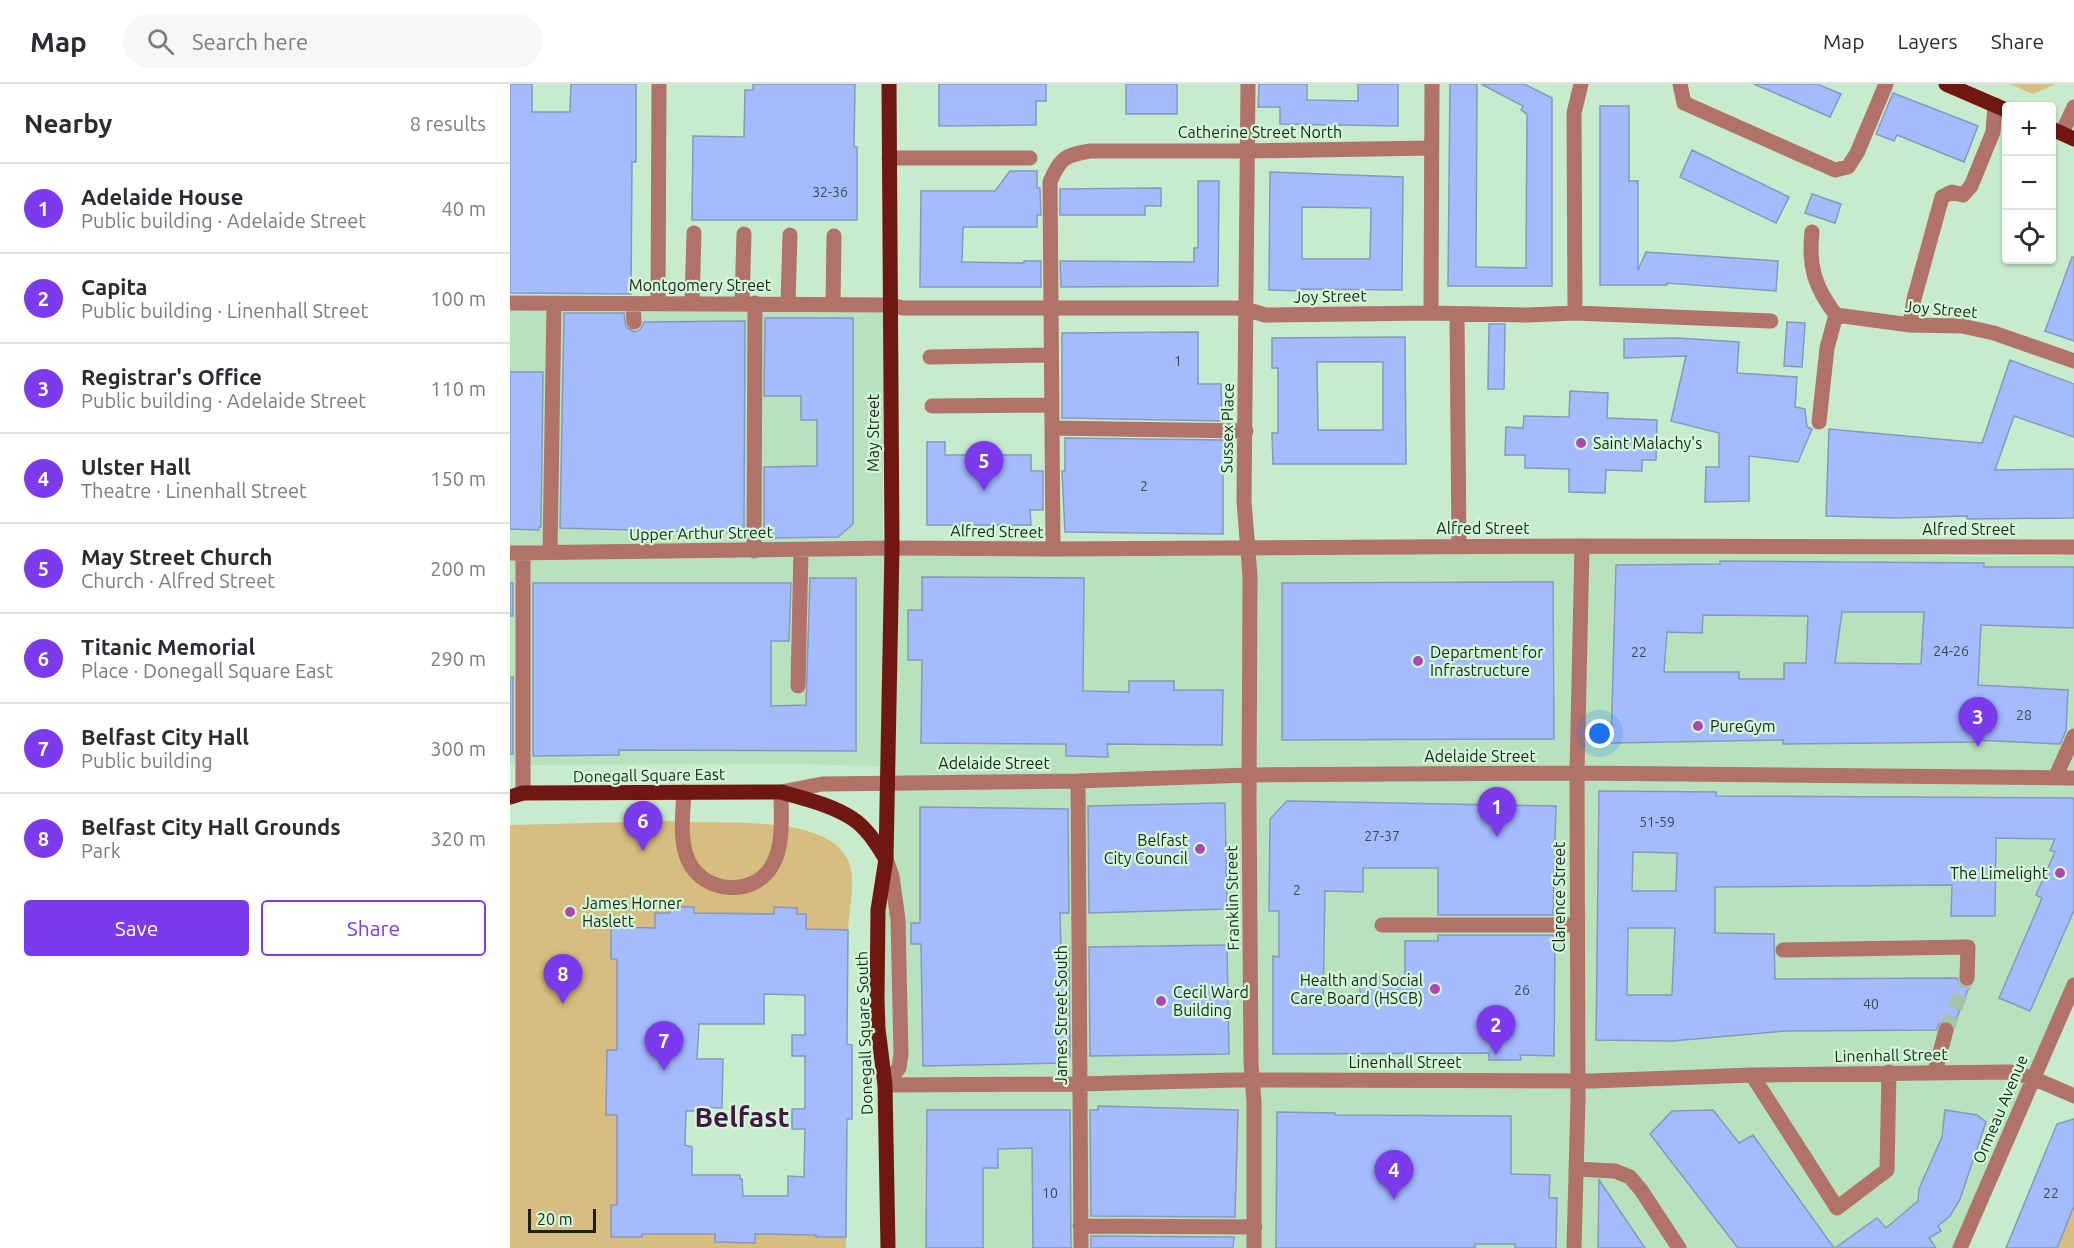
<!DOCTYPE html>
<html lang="en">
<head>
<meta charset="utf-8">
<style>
  body { margin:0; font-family:Ubuntu,sans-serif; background:#f7f7f7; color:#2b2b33 }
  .controls { position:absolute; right:18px; top:18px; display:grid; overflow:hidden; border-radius:6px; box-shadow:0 2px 4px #0004 }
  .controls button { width:54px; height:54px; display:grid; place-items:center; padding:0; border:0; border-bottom:2px solid #e1e1e2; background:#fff; color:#2b2b33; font:30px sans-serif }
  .scale { position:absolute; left:18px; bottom:15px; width:68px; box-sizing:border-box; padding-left:6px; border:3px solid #172519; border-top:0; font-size:16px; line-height:21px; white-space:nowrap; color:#172519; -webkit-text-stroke:4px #d4f9d9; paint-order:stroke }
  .you { position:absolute; left:1090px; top:650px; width:21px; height:21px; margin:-15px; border:4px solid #fff; border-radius:50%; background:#1a73e8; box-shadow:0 0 0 9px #1a73e833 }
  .badge { display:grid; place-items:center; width:39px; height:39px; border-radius:50%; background:#7c3aed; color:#fff; font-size:20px; font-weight:700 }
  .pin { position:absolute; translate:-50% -50px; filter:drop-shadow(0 2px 3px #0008) }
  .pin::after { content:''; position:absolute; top:32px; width:21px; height:18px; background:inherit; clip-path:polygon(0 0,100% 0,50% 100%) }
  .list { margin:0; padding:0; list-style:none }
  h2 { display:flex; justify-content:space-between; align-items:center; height:78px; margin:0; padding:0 24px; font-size:26px }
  h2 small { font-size:20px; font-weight:400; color:#7c7c81 }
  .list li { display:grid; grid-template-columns:39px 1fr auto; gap:18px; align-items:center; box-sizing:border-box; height:90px; padding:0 24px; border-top:2px solid #e1e1e2 }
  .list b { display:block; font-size:22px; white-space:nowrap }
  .list p { margin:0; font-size:20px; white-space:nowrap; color:#7c7c81 }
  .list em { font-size:20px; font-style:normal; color:#7c7c81 }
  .actions { display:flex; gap:12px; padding:18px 24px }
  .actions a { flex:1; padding:14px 0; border:2px solid #7c3aed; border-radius:6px; text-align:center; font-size:21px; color:#7c3aed }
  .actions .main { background:#7c3aed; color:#fff }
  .icon { flex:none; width:33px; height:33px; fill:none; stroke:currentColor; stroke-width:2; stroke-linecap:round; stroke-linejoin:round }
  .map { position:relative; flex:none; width:1564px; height:1164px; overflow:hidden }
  header { display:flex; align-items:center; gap:36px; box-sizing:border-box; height:84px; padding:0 30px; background:#fff; border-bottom:2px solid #e1e1e2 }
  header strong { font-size:28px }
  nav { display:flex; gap:33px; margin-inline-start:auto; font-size:21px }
  .search { width:420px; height:54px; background:#f7f7f7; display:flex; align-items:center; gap:15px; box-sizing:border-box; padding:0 21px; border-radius:33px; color:#7c7c81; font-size:22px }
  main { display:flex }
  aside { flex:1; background:#fff }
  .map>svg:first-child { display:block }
  .built { fill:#b7e2bd }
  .green { fill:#d7bd7f }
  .building { fill:#a4bcfe; stroke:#8997bc; stroke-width:1.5; fill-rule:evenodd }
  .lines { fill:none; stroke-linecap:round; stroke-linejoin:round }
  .minor-tunnel { stroke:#a4c3a8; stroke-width:15; stroke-dasharray:15 8; stroke-linecap:butt }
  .minor { stroke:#b17269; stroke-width:15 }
  .major { stroke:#701712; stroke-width:15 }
  .poi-dot { fill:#af48ad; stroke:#d4f9d9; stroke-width:2 }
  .labels { text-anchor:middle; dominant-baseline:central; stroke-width:4.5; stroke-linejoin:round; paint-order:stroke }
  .number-label { font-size:14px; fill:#3a4b52 }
  .street-label { font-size:16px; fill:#172519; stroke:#d4f9d9 }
  .poi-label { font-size:16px; fill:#172519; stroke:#d4f9d9; text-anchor:start }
  .town-label { font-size:28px; font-weight:bold; fill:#461545; stroke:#d4f9d9 }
</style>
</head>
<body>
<header>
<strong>Map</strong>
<div class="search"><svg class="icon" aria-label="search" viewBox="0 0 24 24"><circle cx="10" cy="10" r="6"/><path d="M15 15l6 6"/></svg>Search here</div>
<nav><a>Map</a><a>Layers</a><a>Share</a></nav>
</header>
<main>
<aside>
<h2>Nearby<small>8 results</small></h2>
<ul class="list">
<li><span class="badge">1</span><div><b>Adelaide House</b><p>Public building · Adelaide Street</p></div><em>40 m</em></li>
<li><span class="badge">2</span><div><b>Capita</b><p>Public building · Linenhall Street</p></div><em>100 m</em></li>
<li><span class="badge">3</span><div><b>Registrar's Office</b><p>Public building · Adelaide Street</p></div><em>110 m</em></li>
<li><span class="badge">4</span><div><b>Ulster Hall</b><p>Theatre · Linenhall Street</p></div><em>150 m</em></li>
<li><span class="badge">5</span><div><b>May Street Church</b><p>Church · Alfred Street</p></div><em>200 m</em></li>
<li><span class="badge">6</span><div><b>Titanic Memorial</b><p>Place · Donegall Square East</p></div><em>290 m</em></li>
<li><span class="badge">7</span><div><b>Belfast City Hall</b><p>Public building</p></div><em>300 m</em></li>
<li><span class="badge">8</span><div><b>Belfast City Hall Grounds</b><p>Park</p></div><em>320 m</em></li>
</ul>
<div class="actions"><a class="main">Save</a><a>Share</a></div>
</aside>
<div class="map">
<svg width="1564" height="1164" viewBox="0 0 1564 1164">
  <rect width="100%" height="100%" fill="#c7ebcc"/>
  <path class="built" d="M0 221 373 227V465L1072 462 1473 473 1564 471V904L1450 1164H372L369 682 288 680 0 681Z"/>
  <path class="green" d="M1499 0H1545L1523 10Z
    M161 737C205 742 331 726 341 786 344 801 339 829 338 846L307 845 296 848 295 830 146 829 145 847 107 875V966H97L96 1031H107V1121H101V1153H132V1150H205V1158L245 1159V1150L306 1151V1153H336V1164H0V741Z
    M1564 1123V1164H1547Z"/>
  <path class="building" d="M0 0H22V28H60L61 0H126V78H122L121 210 0 209Z
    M243 0H345L344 63H347V136H182L183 52 234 53 235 6H243Z
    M429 0H536V17H526V41L429 42Z
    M616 0H667V30H616Z
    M749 0H797V16L848 17V0H888V42L770 40V23H748Z
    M940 0H967L966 183 1016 184 1017 30 1011 26 1013 22 971 0H1014L1042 14V202H938Z
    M1244 0H1307L1331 10 1320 33Z
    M1383 9 1468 42 1454 78 1387 51 1384 57 1366 50Z
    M1090 22H1119V97H1128V186L1136 168 1268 177 1266 207 1157 199V201H1090Z
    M1182 66 1279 113 1266 139 1170 93Z
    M500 87H527V104H530L531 131H527V143H453L452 178 514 179V177H531V203H410L411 107H485Z
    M760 88 893 93 892 206 791 205V207L759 206ZM792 123 861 124 860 175H792Z
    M688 97H709L708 202 551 203 550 177 684 178V164H688Z
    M651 104V122H635V131H550V105Z
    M1302 110 1331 120 1325 139 1295 129Z
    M1562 173H1564V257L1535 247Z
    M54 229H114L116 243 124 248 130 246 134 238 235 237 234 449 50 444Z
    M255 234H343V440L328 453 254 454V383L307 382V336H291V312H254Z
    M1277 238 1295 239 1292 283 1274 282Z
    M979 240H995L994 305H978Z
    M688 248V300H711L712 337 552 334V249Z
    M895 253 896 380H763L762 349H768V284H762V254ZM807 278H873V346H808Z
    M1167 254 1229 258 1227 289 1287 293 1285 323 1295 325 1297 343 1302 345 1288 378 1239 372V417L1195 418 1196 383H1209V349L1161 337 1176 272 1114 274V255Z
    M1500 276 1564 300V353L1504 332 1485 386 1564 385V434L1457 435V432L1385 434 1316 432 1319 345 1472 359Z
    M0 288H33L31 443H29V446L0 445Z
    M1060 307 1098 309 1097 334 1147 336 1146 376H1132V387L1096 386 1095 409 1059 408V385L1015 384V371H995L996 343 1013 344 1014 332 1059 333Z
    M555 354 713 356V450L555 448 552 387H555Z
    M417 358H435V371H521V387H533V426H520L521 441H417Z
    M1210 477 1474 479V483H1564V544L1471 541 1468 601 1558 606 1556 647 1550 660 1465 656V658L1273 660V656L1101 659 1106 481 1210 480ZM1332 528H1414L1411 580 1325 579ZM1193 531 1298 532 1296 579H1274V595H1229V588H1154L1157 548 1192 549Z
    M412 493 574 494 573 607 619 608V597H664V606H713L712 661 597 660 598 673 556 672V660L411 659 412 576H398V526H412Z
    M300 494H346V667L109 666V671L23 672V499H281L279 557H261V622L296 621Z
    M1043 498 1044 655 772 656V499Z
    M0 499H3V532H0Z
    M0 593H3V670H0Z
    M1089 707 1206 708V712L1564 714V826L1520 927 1489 914 1532 814 1526 811 1545 768 1540 766 1545 755 1486 754 1485 832H1441L1442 801 1205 803V849L1264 850 1265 895 1447 894 1451 902 1459 903 1444 941 1439 937H1434L1429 940 1426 946 1275 947 1162 957 1086 956ZM1123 768 1167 769 1166 807H1122ZM1118 844H1165L1162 911H1117Z
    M777 717 1046 722 1043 831H928V784H853V808L815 807 813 921H850V893H895V857H928V851H1043L1045 854 1044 972 1010 971 1011 976H979V969L763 970V872L769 873V827H759L760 735Z
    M715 719 717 825 579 829 578 722Z
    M410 723 558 725 559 829H550L551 863H559L560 973H552V979L413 982 411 860H401V839H410Z
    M160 822 184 823V829L264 830V823L287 824V830H296V845L338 846 337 960 342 961V1035H337L336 1153H306V1151L245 1150V1159L205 1158V1150H132V1153H101V1121H107V1031H96L97 966H107V875H101V843L145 844V829H160ZM254 910 295 911V951H282V972H295V1025H282V1045H295L294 1093 278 1092V1112H233L232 1095H230V1091H182V1063L175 1061 176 1027H187V1023L212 1024 213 975H187L189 940H254Z
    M717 861 719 970 580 972 579 863Z
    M588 1022 728 1026 725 1133 581 1132 580 1026H588Z
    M417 1026H560L561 1164H523L522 1064 488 1065V1084H473V1164H416Z
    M1203 1026 1229 1059 1243 1051 1324 1164H1228L1140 1050 1162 1027Z
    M1435 1026 1467 1031 1476 1038 1450 1115 1440 1132 1428 1142 1431 1147 1419 1154 1426 1164H1325L1367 1134 1376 1144 1408 1117 1409 1105 1432 1053Z
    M767 1028 825 1029V1031L1001 1032V1090L1040 1091 1039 1114H1047L1046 1164H1005V1160H965V1164H766Z
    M1564 1035V1122L1547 1164H1496L1547 1040Z
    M1089 1096 1135 1164H1088Z
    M581 1152 724 1153 723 1164H581Z"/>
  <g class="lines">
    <path class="minor-tunnel" d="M1436 946 1457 894"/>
    <path class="minor" d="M738 0 734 417 740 492 739 716 741 979 744 1018V1164
      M1170 0 1174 19 1325 86 1338 83 1347 69 1376 0
      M1552 49 1564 23
      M379 74H520
      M1302 148C1298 182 1305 204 1326 231L1317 264 1309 338
      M0 219 381 221 393 224H726L736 225 755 231 921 229 1018 231 1065 229 1261 237
      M182 219 184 149
      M232 219 234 150
      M278 219 280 151
      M123 220 124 238
      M148 220 149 0
      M323 220 324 152
      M921 229 922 0
      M1065 229 1064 29 1071 0
      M947 230 949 463
      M1326 231 1400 241 1452 242 1484 249 1564 277
      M1400 241 1404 215 1432 113 1442 108 1453 111 1461 102 1483 48 1485 21
      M420 273 541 271
      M422 322 542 321
      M542 344 736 347
      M543 465 540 98C550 74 555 71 580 67H737L921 64
      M244 467 245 219
      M40 468 44 219
      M0 469 382 464 543 465 1072 462 1564 463
      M288 602 291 466
      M1545 694 1564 652
      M568 697 571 1164
      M174 708C173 729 169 755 178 776 193 810 245 814 263 780 274 760 271 730 271 708L312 700 568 697 739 691 1067 689 1564 694
      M13 709V469
      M872 841H1067
      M1273 866 1458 863 1457 894
      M1425 988 1436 946
      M1242 991 1327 1124 1377 1086 1379 988
      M375 1001 568 1000 724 996 1082 997 1242 991 1500 988 1523 994 1564 1012
      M375 1001 389 984 391 970 388 836 382 792 376 775
      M1066 1085 1105 1087 1120 1093 1131 1106 1169 1164
      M570 1142 745 1143
      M1064 1164 1068 1016 1067 689 1072 462
      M1450 1164 1564 901"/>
    <path class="major" d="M1436 0 1496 26
      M1542 45 1564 55
      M0 713 13 709 271 708C295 715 322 721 343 735 357 744 367 761 376 775
      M378 1164 375 1001 368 945 367 915 368 826 376 775 382 464 379 0"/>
  </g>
  <g class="poi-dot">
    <circle cx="1071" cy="359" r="6"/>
    <circle cx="908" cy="577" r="6"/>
    <circle cx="1188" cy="642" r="6"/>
    <circle cx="690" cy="765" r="6"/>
    <circle cx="1550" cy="789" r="6"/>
    <circle cx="60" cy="828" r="6"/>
    <circle cx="925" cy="905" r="6"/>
    <circle cx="651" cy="917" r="6"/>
  </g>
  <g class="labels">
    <g class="number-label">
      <text x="320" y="108">32-36</text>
      <text x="668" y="277">1</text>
      <text x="634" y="402">2</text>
      <text x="1441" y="567">24-26</text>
      <text x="1129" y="568">22</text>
      <text x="1514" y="631">28</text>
      <text x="1147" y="738">51-59</text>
      <text x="872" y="752">27-37</text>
      <text x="787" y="806">2</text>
      <text x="1012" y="906">26</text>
      <text x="1361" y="920">40</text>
      <text x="540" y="1109">10</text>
      <text x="1541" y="1109">22</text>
    </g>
    <g class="street-label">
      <text x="750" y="48">Catherine Street North</text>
      <text x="190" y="201">Montgomery Street</text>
      <text transform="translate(820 212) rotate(-1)">Joy Street</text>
      <text transform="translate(1431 225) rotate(5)">Joy Street</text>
      <text transform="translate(717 344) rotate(-89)">Sussex Place</text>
      <text transform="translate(363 349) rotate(-90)">May Street</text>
      <text x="973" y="444">Alfred Street</text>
      <text x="1459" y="445">Alfred Street</text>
      <text transform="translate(487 447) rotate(1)">Alfred Street</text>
      <text transform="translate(191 449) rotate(-1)">Upper Arthur Street</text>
      <text x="970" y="672">Adelaide Street</text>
      <text x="484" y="679">Adelaide Street</text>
      <text transform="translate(139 691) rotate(-1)">Donegall Square East</text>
      <text transform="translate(1049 813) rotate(-90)">Clarence Street</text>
      <text transform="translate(722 814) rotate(-91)">Franklin Street</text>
      <text transform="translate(551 931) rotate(-90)">James Street South</text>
      <text transform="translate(354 949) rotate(-92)">Donegall Square South</text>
      <text transform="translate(1381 971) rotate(-1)">Linenhall Street</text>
      <text x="895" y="978">Linenhall Street</text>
      <text transform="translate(1490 1025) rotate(-67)">Ormeau Avenue</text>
    </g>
    <g class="poi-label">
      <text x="1083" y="359">Saint Malachy's</text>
      <text x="920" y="568">Department for<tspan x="920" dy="18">Infrastructure</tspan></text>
      <text x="1200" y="642">PureGym</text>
      <text x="678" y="756" text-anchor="end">Belfast<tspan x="678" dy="18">City Council</tspan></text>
      <text x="1538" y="789" text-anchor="end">The Limelight</text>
      <text x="72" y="819">James Horner<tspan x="72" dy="18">Haslett</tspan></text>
      <text x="913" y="896" text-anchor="end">Health and Social<tspan x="913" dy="18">Care Board (HSCB)</tspan></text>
      <text x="663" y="908">Cecil Ward<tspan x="663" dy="18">Building</tspan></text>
    </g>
    <g class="town-label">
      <text x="232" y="1032">Belfast</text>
    </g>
  </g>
</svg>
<div class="controls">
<button>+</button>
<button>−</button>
<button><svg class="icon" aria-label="locate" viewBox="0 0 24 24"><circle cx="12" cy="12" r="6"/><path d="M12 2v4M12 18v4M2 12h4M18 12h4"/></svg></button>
</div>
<div class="scale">20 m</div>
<div class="you"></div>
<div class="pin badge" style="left:987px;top:753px">1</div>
<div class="pin badge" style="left:986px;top:971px">2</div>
<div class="pin badge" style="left:1468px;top:663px">3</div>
<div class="pin badge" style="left:884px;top:1116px">4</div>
<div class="pin badge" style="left:474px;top:407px">5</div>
<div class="pin badge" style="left:133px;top:767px">6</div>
<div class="pin badge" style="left:154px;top:987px">7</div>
<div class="pin badge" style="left:53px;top:920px">8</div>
</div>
</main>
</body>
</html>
